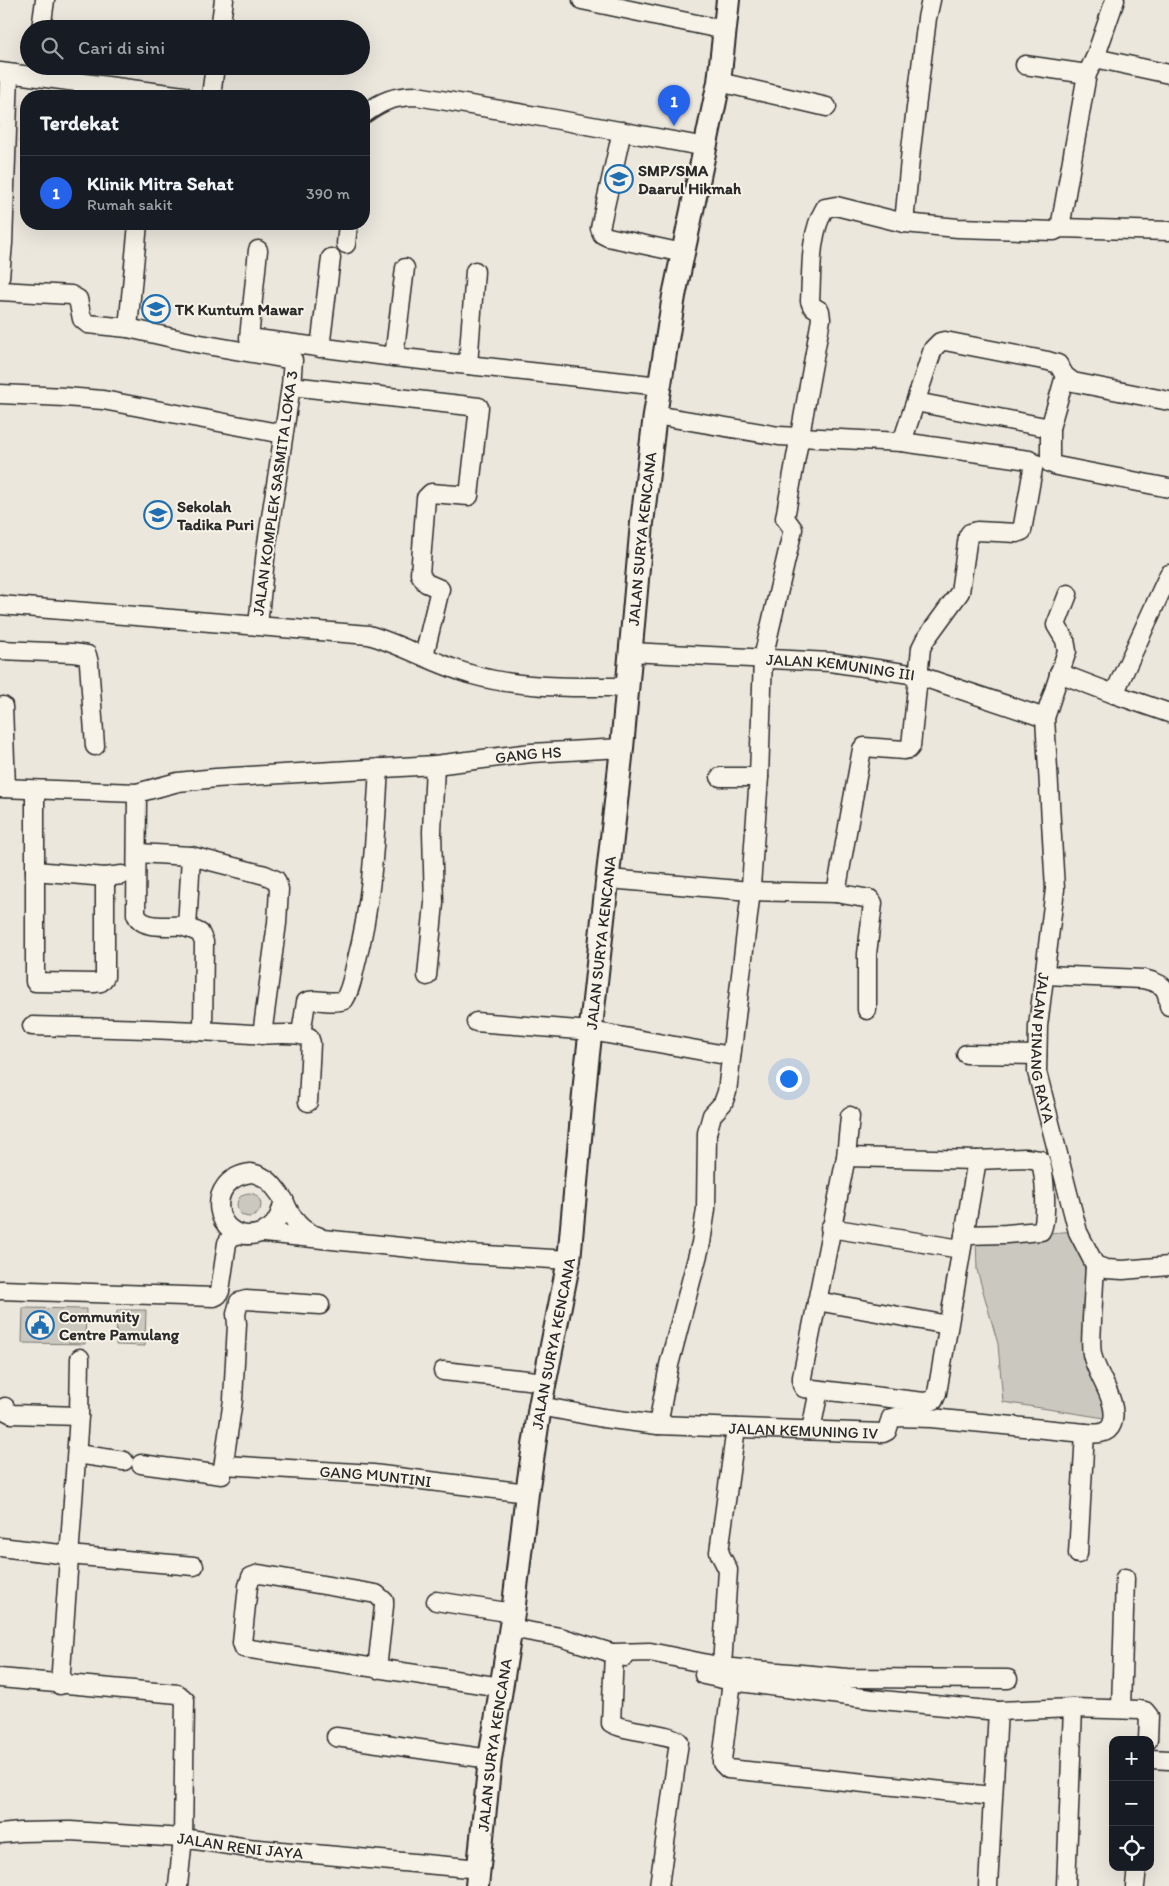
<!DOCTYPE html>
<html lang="id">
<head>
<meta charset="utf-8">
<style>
  body { margin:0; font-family:Itim,sans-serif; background:#20242c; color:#f1f3f6 }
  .controls { position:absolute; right:15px; bottom:15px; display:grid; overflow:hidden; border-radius:10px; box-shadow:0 5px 20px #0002 }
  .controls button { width:45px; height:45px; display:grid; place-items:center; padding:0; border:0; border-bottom:1px solid #363941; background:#171b24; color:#f1f3f6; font:25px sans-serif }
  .you { position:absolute; left:788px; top:1078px; width:18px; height:18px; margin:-12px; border:4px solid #fff; border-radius:50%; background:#1a73e8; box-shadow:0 0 0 8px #1a73e833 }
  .badge { display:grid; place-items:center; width:32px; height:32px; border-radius:50%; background:#2563eb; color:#fff; font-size:16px; font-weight:700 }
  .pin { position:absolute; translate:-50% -41px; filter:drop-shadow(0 1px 2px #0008) }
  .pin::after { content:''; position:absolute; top:26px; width:18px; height:15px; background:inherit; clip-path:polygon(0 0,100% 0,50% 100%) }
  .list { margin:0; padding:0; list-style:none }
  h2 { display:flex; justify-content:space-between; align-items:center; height:65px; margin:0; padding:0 20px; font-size:21px }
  h2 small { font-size:16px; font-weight:400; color:#9ea1a6 }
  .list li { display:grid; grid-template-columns:32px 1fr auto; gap:15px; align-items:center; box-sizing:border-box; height:75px; padding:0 20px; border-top:1px solid #363941 }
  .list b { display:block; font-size:19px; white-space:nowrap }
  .list p { margin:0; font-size:16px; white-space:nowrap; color:#9ea1a6 }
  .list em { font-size:16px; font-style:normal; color:#9ea1a6 }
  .icon { flex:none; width:28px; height:28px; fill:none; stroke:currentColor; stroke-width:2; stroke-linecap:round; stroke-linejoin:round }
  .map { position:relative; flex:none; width:1169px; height:1886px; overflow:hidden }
  .search { position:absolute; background:#171b24; box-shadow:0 5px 20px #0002; left:20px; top:20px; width:350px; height:55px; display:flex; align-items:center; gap:12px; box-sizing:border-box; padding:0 18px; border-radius:28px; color:#9ea1a6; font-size:19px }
  .panel { position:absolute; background:#171b24; box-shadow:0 5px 20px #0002; left:20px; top:90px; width:350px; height:140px; border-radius:20px }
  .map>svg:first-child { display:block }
  .green { fill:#cbc8bf; stroke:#7b7a75 }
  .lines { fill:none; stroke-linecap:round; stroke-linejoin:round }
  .minor-casing { stroke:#2b2b2b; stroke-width:21 }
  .major-casing { stroke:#2b2b2b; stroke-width:26 }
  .minor { stroke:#f7f3e8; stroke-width:18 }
  .major { stroke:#f7f3e8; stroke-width:22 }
  .labels { text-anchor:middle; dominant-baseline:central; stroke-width:4; stroke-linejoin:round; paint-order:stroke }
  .poi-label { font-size:16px; font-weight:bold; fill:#2b2b2b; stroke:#f7f3e8; text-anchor:start }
  .street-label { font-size:16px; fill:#2b2b2b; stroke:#f7f3e8 }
</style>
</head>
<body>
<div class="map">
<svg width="1169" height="1886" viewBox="0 0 1169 1886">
  <rect width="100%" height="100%" fill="#ebe7dd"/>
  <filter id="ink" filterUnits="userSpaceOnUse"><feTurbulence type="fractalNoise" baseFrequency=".02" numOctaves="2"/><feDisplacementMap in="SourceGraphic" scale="10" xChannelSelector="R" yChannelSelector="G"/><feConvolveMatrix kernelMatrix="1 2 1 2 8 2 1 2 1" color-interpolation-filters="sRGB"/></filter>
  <g filter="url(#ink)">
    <path class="green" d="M237 1205a12 12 0 1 1 24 0a12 12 0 1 1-24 0Z
      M1078 1231 1111 1419 1003 1402 998 1344 977 1270 976 1238Z
      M23 1308 86 1309 85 1344 22 1343Z
      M117 1310H146L145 1346 116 1345Z"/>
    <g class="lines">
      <defs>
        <g id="minor">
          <path d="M582 0 725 30"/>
          <path d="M41 29 45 0"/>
          <path d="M220 29 224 0"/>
          <path d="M1095 58 1169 74"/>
          <path d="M1025 65 1087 74"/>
          <path d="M0 72 184 96"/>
          <path d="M719 82 827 107"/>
          <path d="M211 96 215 66"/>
          <path d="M364 114C382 101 394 96 417 96L554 119 706 147"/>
          <path d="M622 131 600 228 602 234 608 237 683 253"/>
          <path d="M904 223 911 149 927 18 931 0"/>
          <path d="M1060 228 1087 74 1095 58 1115 0"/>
          <path d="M346 244 348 224"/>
          <path d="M258 250 249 338 394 357 660 386"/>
          <path d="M0 277 3 243 9 74"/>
          <path d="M0 291 71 295 78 299 82 319 88 324 128 328 195 343 293 360 291 386 266 550 258 625"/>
          <path d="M128 328 138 224"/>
          <path d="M320 348 331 258"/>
          <path d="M394 357 405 268"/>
          <path d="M468 365 475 271"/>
          <path d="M1065 376 1050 428V463L1057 466 1169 488"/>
          <path d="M291 386 479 407 469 496 431 493 426 498 420 574 426 583 440 589 424 656"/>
          <path d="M0 394 65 397 103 400 283 434"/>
          <path d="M921 403 1050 428"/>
          <path d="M655 415 779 436 902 442 1029 460 1034 463 1022 531 1017 533 977 531 970 533 968 536 960 592 925 640 921 648 911 746 909 749 904 750 864 747 862 749 836 893"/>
          <path d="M902 442 933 349 940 342 945 341 1048 361 1058 364 1065 376 1073 382 1169 401"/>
          <path id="s1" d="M1068 594 1056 625 1065 640 1067 651 1045 718 1055 889 1038 1026 1037 1072 1078 1232 1095 1265 1106 1269 1123 1270 1169 1266"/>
          <path d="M0 605 369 635C405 646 437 665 473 675 522 689 576 687 626 687"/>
          <path d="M0 650 73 653 87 655 89 663 95 746"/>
          <path id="s2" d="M630 652 830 662 917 675 1045 718"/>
          <path d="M1059 673 1114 694 1169 713"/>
          <path d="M1114 694 1169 574"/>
          <path d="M3 706 6 788"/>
          <path d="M720 777H759"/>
          <path id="s3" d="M0 788 137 793 178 782 216 778 435 765 531 753 622 748"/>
          <path d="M35 790V982L94 983 101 982 105 977V877"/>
          <path d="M137 793 136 914C142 930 167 925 181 926 188 927 194 930 200 933L204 942 203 1031"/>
          <path d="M137 853 191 856 265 875 276 880 279 889 277 923 262 1035"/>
          <path d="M35 871 105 877 122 875"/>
          <path d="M609 879 750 891 836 893 870 899 873 903 867 954V1010"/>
          <path d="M187 928 191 856"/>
          <path d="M1044 975 1143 979C1163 984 1167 986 1169 1006"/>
          <path d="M427 976 434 903 432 832 435 765"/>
          <path d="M476 1022 591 1031 731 1056"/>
          <path d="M32 1026C105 1028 178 1029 251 1034 270 1036 291 1031 309 1037L311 1043 308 1102"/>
          <path d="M301 1034 306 1002C316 997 331 1005 344 1000 351 990 353 975 356 963 373 900 375 833 379 768"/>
          <path d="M966 1054 1037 1055"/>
          <path d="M850 1116 846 1157 802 1377V1385L804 1388 924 1402 934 1400 937 1393 977 1160"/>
          <path d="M846 1157 977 1160 1025 1158 1040 1160C1045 1173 1048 1220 1041 1231L1006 1234 964 1235"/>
          <path d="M251 1173C268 1176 274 1186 284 1200 282 1206 281 1213 278 1218 274 1227 266 1232 257 1234 214 1244 202 1179 251 1173Z"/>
          <path d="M284 1200C290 1216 300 1232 318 1236"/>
          <path d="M830 1228 961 1249"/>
          <path d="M264 1233 469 1254 569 1260"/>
          <path d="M0 1290 214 1297 218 1295 220 1291 227 1243 231 1237 240 1234"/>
          <path d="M817 1301 948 1325"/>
          <path d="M443 1371 546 1382"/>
          <path id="s4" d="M540 1406 603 1418 658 1425 883 1433 887 1431 891 1418 896 1417 931 1418 1085 1433"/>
          <path d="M5 1407 6 1411 12 1414 79 1416"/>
          <path d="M658 1425 669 1365 701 1243 706 1209 707 1133 712 1115 723 1103 727 1092 750 899 759 777 763 658 793 529 785 518 821 319 820 311 812 306 810 301C812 270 809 235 825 208L836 206 904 223 958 228 1054 231 1060 228 1169 231"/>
          <path d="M811 1430 819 1390"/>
          <path d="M77 1454 124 1461"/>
          <path d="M141 1464 222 1475 233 1400 237 1324 236 1314 239 1302 246 1300 320 1305"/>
          <path id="s5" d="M224 1465 373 1474 527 1493"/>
          <path d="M0 1547 69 1555 194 1566"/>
          <path d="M1078 1554 1085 1433C1095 1434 1108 1435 1112 1424 1120 1402 1096 1375 1092 1354 1090 1343 1092 1331 1092 1319 1093 1301 1094 1283 1095 1265"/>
          <path d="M436 1601 513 1613"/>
          <path d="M510 1628 560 1637 625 1657"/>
          <path d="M722 1667 728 1570 719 1552 736 1428"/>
          <path d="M377 1669 384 1606V1601L376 1594 259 1574 251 1577 248 1586 242 1643 244 1648 501 1687"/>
          <path d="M704 1675 732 1681 871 1699 998 1711 1073 1708 1140 1710 1145 1711 1149 1716 1148 1740"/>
          <path d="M0 1678 178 1694 185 1700 183 1838 178 1886"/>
          <path d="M732 1681 722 1760V1763L728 1769 992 1796"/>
          <path d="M60 1685 79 1416 80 1358"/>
          <path d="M1121 1708 1125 1578"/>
          <path d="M336 1737 490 1759"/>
          <path d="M1150 1759 1169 1760"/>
          <path id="s6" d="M0 1834 20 1832 70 1831 183 1838 248 1848 480 1869"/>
          <path d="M659 1886 679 1742C673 1733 625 1732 611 1723L614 1653 650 1652 722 1667 847 1678 1008 1679"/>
          <path d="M988 1886 998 1711"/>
          <path d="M1066 1886 1073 1708"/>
          <path d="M1135 1886 1137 1867"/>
        </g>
        <g id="major">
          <path id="s7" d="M477 1886 490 1759 513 1613 527 1493 540 1406 569 1260 586 1072 622 748 642 523 655 415 674 296 719 82 728 0"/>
        </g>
      </defs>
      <use href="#minor" class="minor-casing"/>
      <use href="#major" class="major-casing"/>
      <use href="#minor" class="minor"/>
      <use href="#major" class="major"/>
    </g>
  </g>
  <defs>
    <symbol id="school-ring" viewBox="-11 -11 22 22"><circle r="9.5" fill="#f7f3e8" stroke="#1f6fb2" stroke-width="1.5"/><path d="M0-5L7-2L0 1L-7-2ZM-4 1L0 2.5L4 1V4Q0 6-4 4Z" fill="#1f6fb2"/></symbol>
    <symbol id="civic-ring" viewBox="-11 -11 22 22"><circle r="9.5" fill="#f7f3e8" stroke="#1f6fb2" stroke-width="1.5"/><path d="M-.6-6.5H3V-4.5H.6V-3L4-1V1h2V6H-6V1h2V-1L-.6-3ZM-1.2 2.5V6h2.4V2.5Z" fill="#1f6fb2"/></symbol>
  </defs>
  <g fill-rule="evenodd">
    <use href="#school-ring" x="603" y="163" width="32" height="32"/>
    <use href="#school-ring" x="140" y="293" width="32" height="32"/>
    <use href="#school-ring" x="142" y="499" width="32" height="32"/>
    <use href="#civic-ring" x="24" y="1309" width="32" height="32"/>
  </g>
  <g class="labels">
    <g class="poi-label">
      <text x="638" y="170">SMP/SMA<tspan x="638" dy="18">Daarul Hikmah</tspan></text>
      <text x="175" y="309">TK Kuntum Mawar</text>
      <text x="177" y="506">Sekolah<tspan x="177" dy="18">Tadika Puri</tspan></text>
      <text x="59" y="1316">Community<tspan x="59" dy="18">Centre Pamulang</tspan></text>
    </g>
    <g class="street-label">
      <text transform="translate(275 493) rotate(-82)">JALAN KOMPLEK SASMITA LOKA 3</text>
      <text stroke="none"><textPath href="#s7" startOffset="1358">JALAN SURYA KENCANA</textPath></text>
      <text stroke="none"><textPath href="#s2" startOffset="211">JALAN KEMUNING III</textPath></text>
      <text stroke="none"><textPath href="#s3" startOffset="531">GANG HS</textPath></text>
      <text stroke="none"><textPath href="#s7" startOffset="952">JALAN SURYA KENCANA</textPath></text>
      <text stroke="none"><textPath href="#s1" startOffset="464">JALAN PINANG RAYA</textPath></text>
      <text stroke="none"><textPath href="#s7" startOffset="548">JALAN SURYA KENCANA</textPath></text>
      <text stroke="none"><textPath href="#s4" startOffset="265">JALAN KEMUNING IV</textPath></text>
      <text stroke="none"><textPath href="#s5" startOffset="152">GANG MUNTINI</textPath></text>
      <text stroke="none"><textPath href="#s7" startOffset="142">JALAN SURYA KENCANA</textPath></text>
      <text stroke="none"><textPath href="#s6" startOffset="241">JALAN RENI JAYA</textPath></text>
    </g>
  </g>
</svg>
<div class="controls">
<button>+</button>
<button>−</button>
<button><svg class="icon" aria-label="locate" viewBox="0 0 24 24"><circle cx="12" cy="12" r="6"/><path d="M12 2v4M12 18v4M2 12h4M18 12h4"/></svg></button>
</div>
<div class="you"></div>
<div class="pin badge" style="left:674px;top:126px">1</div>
<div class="search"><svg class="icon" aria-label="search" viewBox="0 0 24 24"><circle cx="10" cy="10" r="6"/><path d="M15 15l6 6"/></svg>Cari di sini</div>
<section class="panel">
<h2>Terdekat<small></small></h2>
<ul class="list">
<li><span class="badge">1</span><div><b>Klinik Mitra Sehat</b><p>Rumah sakit</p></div><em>390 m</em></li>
</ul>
</section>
</div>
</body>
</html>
